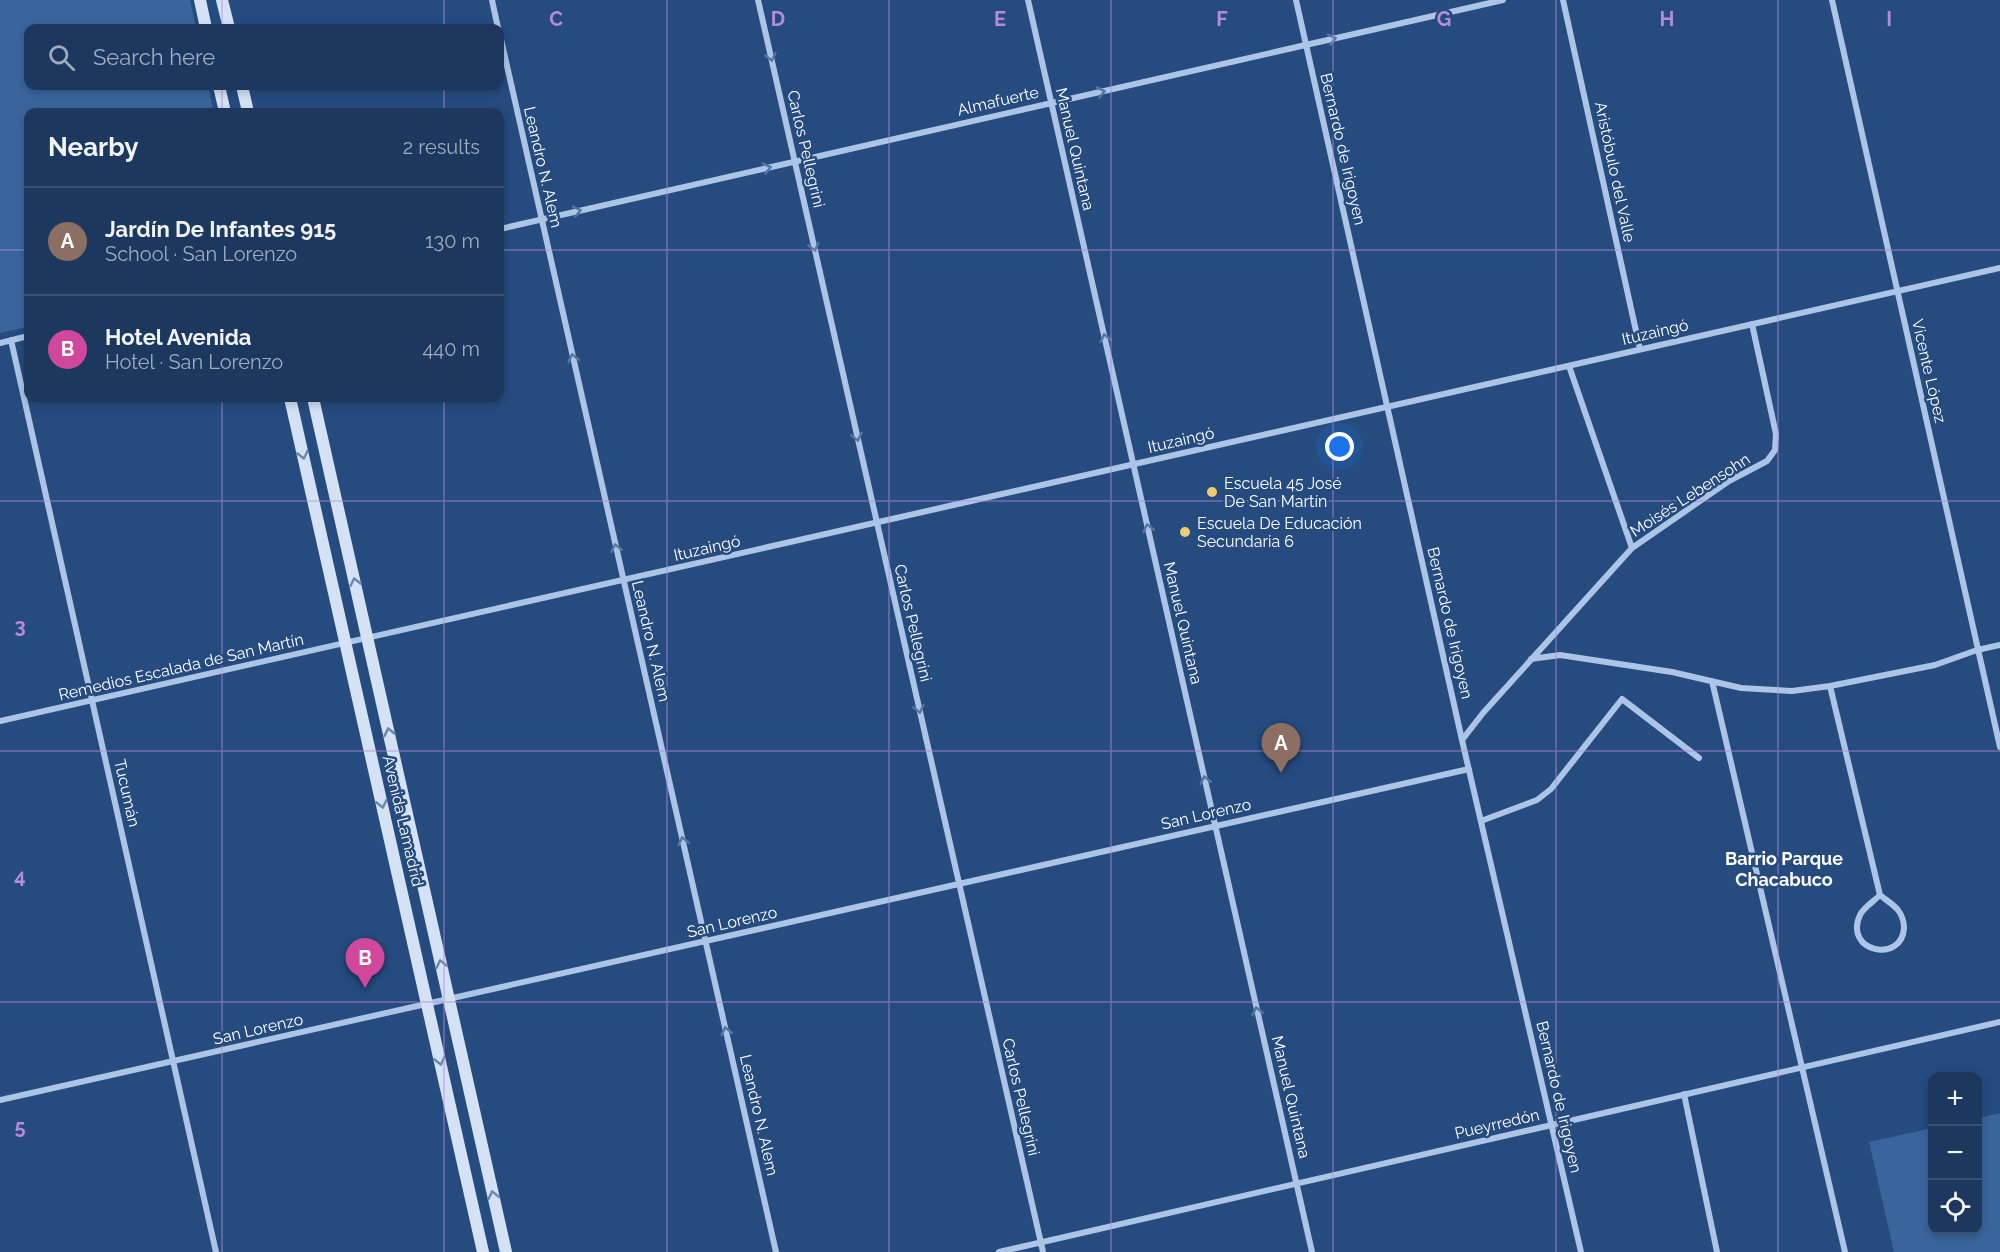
<!DOCTYPE html>
<html lang="en">
<head>
<meta charset="utf-8">
<style>
  body { margin:0; font-family:Raleway,sans-serif; background:#253f65; color:#f1f3f6 }
  .controls { position:absolute; right:18px; bottom:18px; display:grid; overflow:hidden; border-radius:12px; box-shadow:0 3px 9px #0003 }
  .controls button { width:54px; height:54px; display:grid; place-items:center; padding:0; border:0; border-bottom:2px solid #3a5274; background:#1c385f; color:#f1f3f6; font:30px sans-serif }
  .you { position:absolute; left:1340px; top:447px; width:21px; height:21px; margin:-15px; border:4px solid #fff; border-radius:50%; background:#1a73e8; box-shadow:0 0 0 9px #1a73e833 }
  .badge { display:grid; place-items:center; width:39px; height:39px; border-radius:50%; background:#d6ab8b; color:#fff; font-size:20px; font-weight:700 }
  .pin { position:absolute; translate:-50% -50px; filter:drop-shadow(0 2px 3px #0008) }
  .pin::after { content:''; position:absolute; top:32px; width:21px; height:18px; background:inherit; clip-path:polygon(0 0,100% 0,50% 100%) }
  .list { margin:0; padding:0; list-style:none }
  h2 { display:flex; justify-content:space-between; align-items:center; height:78px; margin:0; padding:0 24px; font-size:26px }
  h2 small { font-size:20px; font-weight:400; color:#a0acbd }
  .list li { display:grid; grid-template-columns:39px 1fr auto; gap:18px; align-items:center; box-sizing:border-box; height:108px; padding:0 24px; border-top:2px solid #3a5274 }
  .list b { display:block; font-size:22px; white-space:nowrap }
  .list p { margin:0; font-size:20px; white-space:nowrap; color:#a0acbd }
  .list em { font-size:20px; font-style:normal; color:#a0acbd }
  .icon { flex:none; width:33px; height:33px; fill:none; stroke:currentColor; stroke-width:2; stroke-linecap:round; stroke-linejoin:round }
  .map { position:relative; flex:none; width:2000px; height:1252px; overflow:hidden }
  .search { position:absolute; background:#1c385f; box-shadow:0 3px 9px #0003; left:24px; top:24px; width:480px; height:66px; display:flex; align-items:center; gap:15px; box-sizing:border-box; padding:0 21px; border-radius:12px; color:#a0acbd; font-size:22px }
  .panel { position:absolute; background:#1c385f; box-shadow:0 3px 9px #0003; left:24px; top:108px; width:480px; height:294px; border-radius:12px }
  .map>svg:first-child { display:block }
  .park { fill:#3a649c }
  .lines { fill:none; stroke-linecap:round; stroke-linejoin:round }
  .minor { stroke:#acc5e6; stroke-width:6 }
  .secondary { stroke:#d5e2f5; stroke-width:12 }
  .oneway { stroke:#5476a3 }
  .oneway2 { stroke:#6b87ae }
  .grid { fill:none; stroke:#b68bdc; stroke-width:1.5; stroke-opacity:0.55 }
  .poi-dot { fill:#efcc70; stroke:#254b7f; stroke-width:2 }
  .labels { text-anchor:middle; dominant-baseline:central; stroke-width:5; stroke-linejoin:round; paint-order:stroke }
  .street-label { font-size:16px; fill:#fff; stroke:#254b7f }
  .poi-label { font-size:16px; fill:#fff; stroke:#254b7f; text-anchor:start }
  .neighbourhood-label { font-size:18px; font-weight:bold; fill:#fff; stroke:#254b7f }
  .grid-label { font-size:20px; text-anchor:middle; font-weight:bold; fill:#b68bdc; stroke:#254b7f; stroke-width:5; stroke-linejoin:round; paint-order:stroke }
</style>
</head>
<body>
<div class="map">
<svg width="2000" height="1252" viewBox="0 0 2000 1252">
  <rect width="100%" height="100%" fill="#254b7f"/>
  <path class="park" d="M0 0H190L196 28H28V86H208L214 112H28V327L0 333Z
    M2000 1113V1252H1894L1869 1142 1932 1128V1230H1978V1118Z"/>
  <g class="lines">
    <path class="minor" d="M492 0 498 28
      M758 0 1043 1252
      M1028 0 1312 1252
      M1296 0 1462 740 1581 1252
      M1563 0 1640 349
      M1832 0 2000 747
      M500 35 776 1252
      M500 229 1503 0
      M11 340 216 1252
      M0 343 28 336
      M1569 366 1632 548
      M1531 659 1560 655 1672 672 1741 688 1792 691 1830 686 1935 665 1977 650 2000 645
      M1712 681 1845 1252
      M1830 686 1880 895C1886 900 1894 905 1898 910 1902 915 1904 923 1904 928 1902 964 1843 952 1860 915 1863 908 1874 901 1880 895
      M0 721 2000 268
      M1462 740 1483 713 1632 548 1729 481 1767 461 1775 450 1776 434 1752 324
      M1481 821 1537 800 1551 789 1622 699 1699 758
      M1684 1094 1717 1252
      M0 1100 1469 769
      M999 1252 2000 1022"/>
    <path class="secondary" d="M200 0 206 28
      M222 0 229 28
      M219 86 225 112
      M242 86 248 112
      M290 398 483 1252
      M313 398 506 1252"/>
  </g>
  <defs><path id="oneway-chevron" d="M-2-3.5L2.5 0L-2 3.5" fill="none" stroke-width="1.6" stroke-linecap="round" stroke-linejoin="round" transform="scale(1.5)"/></defs>
  <g class="oneway">
    <use href="#oneway-chevron" transform="translate(1332 39) rotate(-13)"/>
    <use href="#oneway-chevron" transform="translate(771 57) rotate(77)"/>
    <use href="#oneway-chevron" transform="translate(1101 92) rotate(-13)"/>
    <use href="#oneway-chevron" transform="translate(767 168) rotate(-13)"/>
    <use href="#oneway-chevron" transform="translate(577 211) rotate(-13)"/>
    <use href="#oneway-chevron" transform="translate(814 247) rotate(77)"/>
    <use href="#oneway-chevron" transform="translate(1105 338) rotate(-103)"/>
    <use href="#oneway-chevron" transform="translate(573 358) rotate(-103)"/>
    <use href="#oneway-chevron" transform="translate(857 437) rotate(77)"/>
    <use href="#oneway-chevron" transform="translate(1148 528) rotate(-103)"/>
    <use href="#oneway-chevron" transform="translate(616 548) rotate(-103)"/>
    <use href="#oneway-chevron" transform="translate(919 709) rotate(77)"/>
    <use href="#oneway-chevron" transform="translate(1205 780) rotate(-103)"/>
    <use href="#oneway-chevron" transform="translate(683 841) rotate(-103)"/>
    <use href="#oneway-chevron" transform="translate(1257 1011) rotate(-103)"/>
    <use href="#oneway-chevron" transform="translate(726 1031) rotate(-103)"/>
  </g>
  <g class="oneway2">
    <use href="#oneway-chevron" transform="translate(303 455) rotate(77)"/>
    <use href="#oneway-chevron" transform="translate(355 582) rotate(-103)"/>
    <use href="#oneway-chevron" transform="translate(389 732) rotate(-103)"/>
    <use href="#oneway-chevron" transform="translate(382 804) rotate(77)"/>
    <use href="#oneway-chevron" transform="translate(441 964) rotate(-103)"/>
    <use href="#oneway-chevron" transform="translate(440 1061) rotate(77)"/>
    <use href="#oneway-chevron" transform="translate(493 1195) rotate(-103)"/>
  </g>
  <path class="grid" d="M222 0V28M444 0V28M667 0V1252M889 0V1252M1111 0V1252M1333 0V1252M1556 0V1252M1778 0V1252M222 86V112M444 86V112M0 250H28M500 250H2000M222 398V1252M444 398V1252M0 501H2000M0 751H2000M0 1002H2000"/>
  <g class="poi-dot">
    <circle cx="1212" cy="492" r="6"/>
    <circle cx="1185" cy="532" r="6"/>
  </g>
  <g class="labels">
    <g class="street-label">
      <text transform="translate(998 101) rotate(-13)">Almafuerte</text>
      <text transform="translate(806 149) rotate(77)">Carlos Pellegrini</text>
      <text transform="translate(1075 149) rotate(77)">Manuel Quintana</text>
      <text transform="translate(1343 149) rotate(77)">Bernardo de Irigoyen</text>
      <text transform="translate(543 167) rotate(77)">Leandro N. Alem</text>
      <text transform="translate(1615 172) rotate(78)">Aristóbulo del Valle</text>
      <text transform="translate(1655 332) rotate(-13)">Ituzaingó</text>
      <text transform="translate(1929 371) rotate(77)">Vicente López</text>
      <text transform="translate(1181 440) rotate(-13)">Ituzaingó</text>
      <text transform="translate(1690 495) rotate(-33)">Moisés Lebensohn</text>
      <text transform="translate(707 548) rotate(-13)">Ituzaingó</text>
      <text transform="translate(913 623) rotate(77)">Carlos Pellegrini</text>
      <text transform="translate(1183 623) rotate(77)">Manuel Quintana</text>
      <text transform="translate(1450 623) rotate(77)">Bernardo de Irigoyen</text>
      <text transform="translate(651 641) rotate(77)">Leandro N. Alem</text>
      <text transform="translate(181 667) rotate(-13)">Remedios Escalada de San Martín</text>
      <text transform="translate(127 793) rotate(77)">Tucumán</text>
      <text transform="translate(1206 814) rotate(-13)">San Lorenzo</text>
      <text transform="translate(403 821) rotate(77)">Avenida Lamadrid</text>
      <text transform="translate(732 922) rotate(-13)">San Lorenzo</text>
      <text transform="translate(258 1029) rotate(-13)">San Lorenzo</text>
      <text transform="translate(1021 1097) rotate(77)">Carlos Pellegrini</text>
      <text transform="translate(1291 1097) rotate(77)">Manuel Quintana</text>
      <text transform="translate(1559 1097) rotate(77)">Bernardo de Irigoyen</text>
      <text transform="translate(759 1115) rotate(77)">Leandro N. Alem</text>
      <text transform="translate(1497 1124) rotate(-13)">Pueyrredón</text>
    </g>
    <g class="poi-label">
      <text x="1224" y="483">Escuela 45 José<tspan x="1224" dy="18">De San Martín</tspan></text>
      <text x="1197" y="523">Escuela De Educación<tspan x="1197" dy="18">Secundaria 6</tspan></text>
    </g>
    <g class="neighbourhood-label">
      <text x="1784" y="858">Barrio Parque<tspan x="1784" dy="21">Chacabuco</tspan></text>
    </g>
  </g>
  <g class="grid-label">
    <text x="556" y="26">C</text>
    <text x="778" y="26">D</text>
    <text x="1000" y="26">E</text>
    <text x="1222" y="26">F</text>
    <text x="1444" y="26">G</text>
    <text x="1667" y="26">H</text>
    <text x="1889" y="26">I</text>
    <text x="20" y="633">3</text>
    <text x="20" y="883">4</text>
    <text x="20" y="1134">5</text>
  </g>
</svg>
<div class="controls">
<button>+</button>
<button>−</button>
<button><svg class="icon" aria-label="locate" viewBox="0 0 24 24"><circle cx="12" cy="12" r="6"/><path d="M12 2v4M12 18v4M2 12h4M18 12h4"/></svg></button>
</div>
<div class="you"></div>
<div class="pin badge" style="left:1281px;top:773px;background:#8d6e63">A</div>
<div class="pin badge" style="left:365px;top:988px;background:#d1479c">B</div>
<div class="search"><svg class="icon" aria-label="search" viewBox="0 0 24 24"><circle cx="10" cy="10" r="6"/><path d="M15 15l6 6"/></svg>Search here</div>
<section class="panel">
<h2>Nearby<small>2 results</small></h2>
<ul class="list">
<li><span class="badge" style="background:#8d6e63">A</span><div><b>Jardín De Infantes 915</b><p>School · San Lorenzo</p></div><em>130 m</em></li>
<li><span class="badge" style="background:#d1479c">B</span><div><b>Hotel Avenida</b><p>Hotel · San Lorenzo</p></div><em>440 m</em></li>
</ul>
</section>
</div>
</body>
</html>
